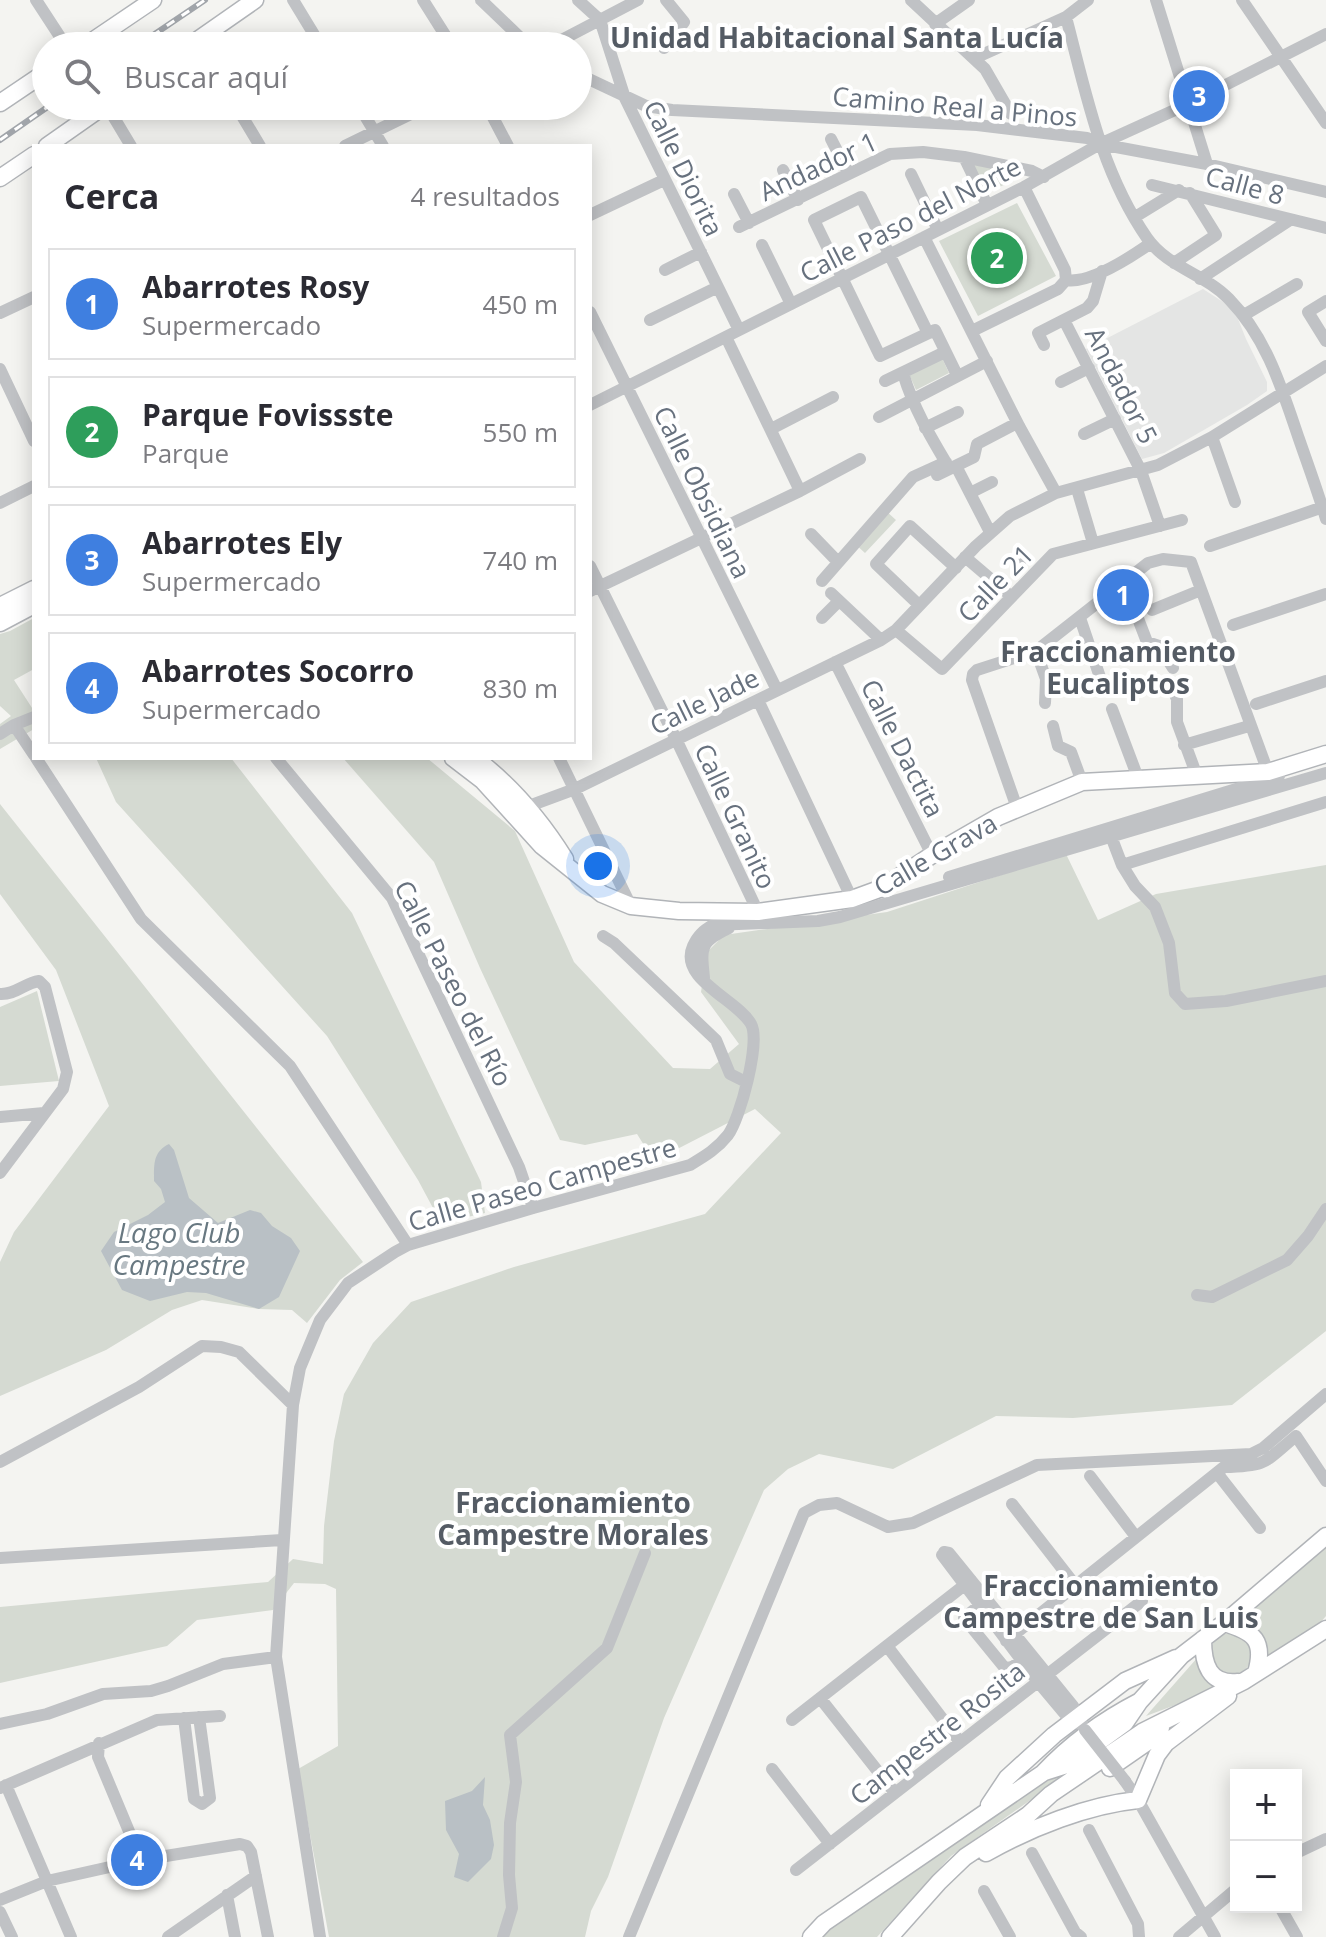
<!DOCTYPE html>
<html lang="es">
<head>
<meta charset="utf-8">
<style>
  body { margin:0; font-family:"Open Sans",sans-serif; background:#f2f2f3; color:#2b2b33 }
  .controls { position:absolute; right:24px; bottom:24px; display:grid; overflow:hidden; border-radius:0px; box-shadow:0 4px 20px #0003 }
  .controls button { width:72px; height:72px; display:grid; place-items:center; padding:0; border:0; border-bottom:2px solid #e1e1e2; background:#fff; color:#2b2b33; font:40px sans-serif }
  .you { position:absolute; left:598px; top:866px; width:28px; height:28px; margin:-20px; border:6px solid #fff; border-radius:50%; background:#1a73e8; box-shadow:0 0 0 12px #1a73e833 }
  .badge { display:grid; place-items:center; width:52px; height:52px; border-radius:50%; background:#cb6b3a; color:#fff; font-size:26px; font-weight:700 }
  .pin { position:absolute; translate:-50% -50%; border:4px solid #fff; box-shadow:0 2px 8px #0006 }
  .list { margin:0; padding:0; list-style:none }
  h2 { display:flex; justify-content:space-between; align-items:center; height:104px; margin:0; padding:0 32px; font-size:34px }
  h2 small { font-size:26px; font-weight:400; color:#7c7c81 }
  .list li { display:grid; grid-template-columns:52px 1fr auto; gap:24px; align-items:center; box-sizing:border-box; height:112px; margin:0 16px 16px; padding:0 16px; border:2px solid #e1e1e2; border-radius:0px }
  .list b { display:block; font-size:30px; white-space:nowrap }
  .list p { margin:0; font-size:26px; white-space:nowrap; color:#7c7c81 }
  .list em { font-size:26px; font-style:normal; color:#7c7c81 }
  .icon { flex:none; width:44px; height:44px; fill:none; stroke:currentColor; stroke-width:2; stroke-linecap:round; stroke-linejoin:round }
  .map { position:relative; flex:none; width:1326px; height:1937px; overflow:hidden }
  .search { position:absolute; background:#fff; box-shadow:0 4px 20px #0003; left:32px; top:32px; width:560px; height:88px; display:flex; align-items:center; gap:20px; box-sizing:border-box; padding:0 28px; border-radius:44px; color:#7c7c81; font-size:30px }
  .panel { position:absolute; background:#fff; box-shadow:0 4px 20px #0003; left:32px; top:144px; width:560px; height:616px; border-radius:0px }
  .map>svg:first-child { display:block }
  .built { fill:#e4e5e4 }
  .green { fill:#d5dad2 }
  .water { fill:#b9c0c5 }
  .lines { fill:none; stroke-linecap:round; stroke-linejoin:round }
  .major-casing { stroke:#b1b4b8; stroke-width:19 }
  .minor { stroke:#c0c2c5; stroke-width:12 }
  .major { stroke:#fff; stroke-width:16 }
  .rail-casing { stroke:#a1a5aa; stroke-width:6 }
  .rail { stroke:#fff; stroke-width:3; stroke-dasharray:9; stroke-linecap:butt }
  .minor-bridge { stroke:#c0c2c5; stroke-width:12 }
  .labels { text-anchor:middle; dominant-baseline:central; stroke-width:8; stroke-linejoin:round; paint-order:stroke }
  .street-label { font-size:26px; fill:#67717e; stroke:#fff }
  .neighbourhood-label { font-size:28px; font-weight:bold; fill:#545b64; stroke:#fff }
  .water-label { font-size:28px; font-style:italic; fill:#687881; stroke:#fff }
</style>
</head>
<body>
<div class="map">
<svg width="1326" height="1937" viewBox="0 0 1326 1937">
  <rect width="100%" height="100%" fill="#f4f4f1"/>
  <path class="built" d="M1203 289 1234 309 1246 339 1267 382V391L1247 405 1164 453 1142 459 1086 349Z"/>
  <path class="green" d="M969 160 1028 173 985 194Z
    M1017 203 1056 276 978 316 939 241Z
    M942 358 949 373 916 390 909 374Z
    M885 510 896 520 865 553 854 543Z
    M34 618V669L14 680 34 711V729L0 749V724L11 716 0 706V634L10 631Z
    M96 758H231L352 913 481 1182 485 1213 441 1223 418 1180 327 1036 116 802Z
    M343 758H427L515 831 574 962 673 1068 710 1069 739 1044 701 992 707 952 724 935 887 912 1066 854 1098 920 1156 894 1326 865V1331L1232 1405 1073 1418 996 1416 893 1469 819 1454 788 1469 764 1490 664 1718 608 1877 591 1911 585 1937H329L298 1769 338 1746 336 1589 325 1584 294 1583 273 1610 197 1620 167 1646 0 1683V1607L268 1582 293 1559 323 1564 324 1526 334 1441 344 1394 373 1343 411 1302 514 1267 705 1214 781 1133 755 1109 654 1161 637 1134 585 1145 560 1140 480 968 434 862Z
    M0 804 363 1262 340 1280 307 1323 292 1310 259 1309 202 1300 172 1310 106 1350 0 1396V1262L14 1232 109 1106 56 970 0 894Z
    M37 991 59 1081 0 1086V1007Z
    M1326 1543V1616L1315 1629 1265 1659 1237 1620Z
    M1210 1654a21 21 0 1 1 42 0a21 21 0 1 1-42 0Z
    M1198 1657 1201 1673 1217 1687 1202 1695 1146 1716Z
    M1057 1776 1059 1780 951 1856 877 1937H820L829 1928 1008 1803Z"/>
  <path class="water" d="M169 1144 174 1150 189 1198 218 1223 250 1210 261 1213 272 1226 291 1238 300 1251 279 1297 259 1309 206 1293 187 1292 150 1301 122 1290 101 1251 114 1232 148 1215 165 1202 161 1189 154 1181C154 1164 153 1152 169 1144Z
    M485 1777 483 1805 490 1820 494 1845 491 1859 468 1882 454 1877 459 1854 446 1830 445 1801 472 1791Z"/>
  <g class="lines">
    <defs>
      <path id="major" d="M85 46 153 0
        M189 46 255 0
        M0 103 46 72
        M47 146 104 106
        M0 178 34 155
        M0 606 34 589
        M0 623 34 605
        M453 758 483 781 542 846 602 894 631 906 679 911 758 912 852 899 882 888 932 855 998 817 1082 782 1268 772 1326 754
        M475 758C512 786 540 819 565 859
        M1224 1623C1255 1632 1265 1641 1256 1673
        M1203 1639C1203 1664 1209 1685 1238 1682
        M1110 1768 1149 1741 1161 1728
        M1045 1772 1067 1765 1125 1723 1140 1701 1181 1656 1224 1623 1326 1536
        M989 1805 1007 1778 1054 1735 1125 1681 1176 1658
        M986 1853C1030 1828 1088 1805 1138 1800L1157 1755 1166 1743 1228 1696
        M811 1937 824 1923 1043 1773C1070 1744 1105 1719 1140 1701
        M890 1937 939 1882 965 1857 1028 1815 1051 1794 1142 1732 1244 1681 1326 1629"/>
    </defs>
    <use href="#major" class="major-casing"/>
    <path class="minor" d="M36 0 66 46
      M293 0 321 46
      M423 0 452 46
      M481 0 529 46
      M578 0 600 20 625 98 739 330
      M911 0 985 69 1011 114
      M1156 0 1207 164
      M1242 0 1326 123
      M1066 17C1086 93 1101 172 1147 238 1167 267 1205 274 1229 299 1267 338 1282 389 1299 439 1308 465 1318 492 1326 519
      M935 24 969 0
      M550 46 638 0
      M664 48 684 22 666 0
      M975 58 1066 17 1088 0
      M578 74 646 106 672 110 977 125 1087 138 1100 144 1207 164 1326 192
      M107 106 131 146
      M236 106 260 146
      M359 106 383 146
      M487 106 508 146
      M831 139 849 174
      M345 146 427 106
      M964 157 987 205
      M783 170 798 200
      M911 174 938 230
      M1152 185 1326 228
      M1024 187 1065 270 1066 280
      M734 194 749 223
      M590 215 664 180
      M1135 217 1179 190
      M739 227 890 154 923 152 964 157 1032 171 1044 177
      M924 237 1019 426 1056 493
      M762 245 791 304
      M1174 263 1216 235 1190 193
      M665 270 701 252
      M1200 279 1290 220
      M1066 280C1090 284 1131 257 1151 243
      M1326 301 1308 312 1326 341
      M590 312 777 690
      M0 313 34 297
      M1244 315 1297 284
      M650 320 718 287
      M1064 320 1141 471 1160 526
      M972 331 1058 289 1066 280
      M928 333 861 197 814 220 880 356 935 330 957 375
      M726 337 800 491
      M1044 345 1038 333 1087 308 1093 301 1102 271
      M0 369 34 441
      M903 373C913 407 930 436 948 466
      M885 381 945 352
      M1061 382 1089 368
      M590 405 1024 187 1100 144 1188 104 1326 34
      M879 417 987 361
      M925 428 958 412
      M771 429 833 397
      M1084 434 1115 419
      M1212 437 1235 502
      M956 466 990 532
      M937 475 974 457 977 444 1017 423
      M1077 489 1093 543
      M970 493 992 482
      M0 503 34 486
      M811 534 838 562
      M1210 546 1323 507
      M1021 554 1022 559
      M965 557 1006 592
      M590 566 676 739 758 912
      M822 581 913 477 946 462
      M1124 582 1147 642 1159 646 1173 668
      M590 591 800 491 860 459
      M831 593 881 640
      M919 605 876 564 910 526 956 568
      M1152 610 1201 590
      M822 618 839 601
      M1080 618 1104 689
      M1233 625 1326 594
      M896 630 942 669 1053 554 1182 520
      M1036 651 1046 679 1045 703
      M835 662 932 855
      M1172 688 1177 699V722L1197 776
      M758 700 852 899
      M1256 704 1326 681
      M1112 709 1138 778
      M14 725 34 755
      M1053 726 1058 746 1071 752 1082 782
      M0 734 14 725 34 717
      M1184 745 1249 726
      M36 758 141 919 290 1066 408 1245
      M276 758 392 898 519 1167 533 1208
      M559 758 631 906
      M529 806 575 789 881 640 896 630 976 546 1010 516 1056 493 1158 465 1212 437 1326 366
      M1017 808 972 680 973 674 977 670 1036 651 1148 563 1163 559 1191 562 1268 772
      M1109 831 1122 865 1135 886 1155 907 1169 943 1175 993 1185 1004 1226 1001 1326 981
      M1122 865 1326 802
      M949 877 1279 776
      M603 936 614 943 716 1040 730 1074 746 1082
      M704 978C701 948 699 942 729 928
      M0 994C15 995 25 983 39 981L45 987 67 1072 63 1089 0 1173
      M0 1117 44 1113
      M1197 1295 1212 1297 1287 1260 1308 1236 1326 1209
      M0 1462 139 1387 202 1346 221 1347 239 1352 293 1405
      M1217 1473 1260 1528
      M1090 1476 1136 1537
      M1012 1504 1075 1585
      M944 1552 949 1553 1073 1706 1085 1730
      M942 1555 1038 1682 1064 1713 1078 1723
      M0 1558 282 1540
      M979 1606 964 1618 1004 1667 1011 1668 1028 1656
      M1006 1641 1224 1467C1267 1466 1264 1463 1296 1436L1326 1481
      M887 1646 960 1742
      M820 1698 895 1793
      M184 1718 194 1799 202 1804 210 1798 199 1717
      M792 1720 971 1580
      M0 1724 47 1714 103 1694 151 1691 168 1686 223 1664 276 1657
      M99 1743 98 1757 141 1860
      M772 1769 830 1844
      M1125 1781 1138 1800 1215 1937
      M6 1785 71 1937
      M0 1788 157 1720 220 1716
      M1089 1830 1138 1924 1139 1937
      M1032 1853 1075 1932 1081 1937
      M1296 1853 1326 1839
      M796 1870 1142 1601
      M984 1891 1010 1937
      M227 1895 235 1937
      M0 1900 47 1881 141 1860 240 1844 247 1846 251 1852 268 1937
      M1280 1907 1297 1937
      M0 1912 12 1937
      M168 1937 256 1876
      M320 1937 276 1657 293 1405 300 1368 320 1320 348 1283 395 1252 408 1245 533 1208 690 1165C705 1156 717 1149 728 1135 740 1119 761 1041 751 1024 738 1000 678 979 693 946 698 935 703 931 713 925L818 921 840 917 1326 773
      M503 1937 512 1908 509 1875 510 1823 516 1782 510 1735 607 1648 645 1553
      M629 1937 804 1513 819 1505 837 1503 888 1527 913 1523 1037 1465 1251 1454 1263 1448 1326 1394
      M1179 1937 1236 1889"/>
    <use href="#major" class="major"/>
    <defs>
      <path id="rail" d="M137 46 205 0
        M0 140 49 106"/>
    </defs>
    <use href="#rail" class="rail-casing"/>
    <use href="#rail" class="rail"/>
    <path class="minor-bridge" d="M1085 1730 1125 1781"/>
  </g>
  <g class="labels">
    <g class="street-label">
      <text transform="translate(955 106) rotate(5)">Camino Real a Pinos</text>
      <text transform="translate(818 166) rotate(-25)">Andador 1</text>
      <text transform="translate(684 168) rotate(64)">Calle Diorita</text>
      <text transform="translate(1245 185) rotate(15)">Calle 8</text>
      <text transform="translate(910 219) rotate(-27)">Calle Paso del Norte</text>
      <text transform="translate(1122 385) rotate(63)">Andador 5</text>
      <text transform="translate(703 492) rotate(64)">Calle Obsidiana</text>
      <text transform="translate(995 583) rotate(-46)">Calle 21</text>
      <text transform="translate(704 701) rotate(-26)">Calle Jade</text>
      <text transform="translate(903 748) rotate(63)">Calle Dactita</text>
      <text transform="translate(736 816) rotate(65)">Calle Granito</text>
      <text transform="translate(935 854) rotate(-30)">Calle Grava</text>
      <text transform="translate(454 983) rotate(63)">Calle Paseo del Río</text>
      <text transform="translate(542 1184) rotate(-16)">Calle Paseo Campestre</text>
      <text transform="translate(937 1733) rotate(-38)">Campestre Rosita</text>
    </g>
    <g class="neighbourhood-label">
      <text x="837" y="37">Unidad Habitacional Santa Lucía</text>
      <text x="1118" y="651">Fraccionamiento<tspan x="1118" dy="32">Eucaliptos</tspan></text>
      <text x="573" y="1502">Fraccionamiento<tspan x="573" dy="32">Campestre Morales</tspan></text>
      <text x="1101" y="1585">Fraccionamiento<tspan x="1101" dy="32">Campestre de San Luis</tspan></text>
    </g>
    <g class="water-label">
      <text x="179" y="1232">Lago Club<tspan x="179" dy="32">Campestre</tspan></text>
    </g>
  </g>
</svg>
<div class="controls">
<button>+</button>
<button>−</button>
</div>
<div class="you"></div>
<div class="pin badge" style="left:1123px;top:595px;background:#3f7fe0">1</div>
<div class="pin badge" style="left:997px;top:258px;background:#2e9e5b">2</div>
<div class="pin badge" style="left:1199px;top:96px;background:#3f7fe0">3</div>
<div class="pin badge" style="left:137px;top:1860px;background:#3f7fe0">4</div>
<div class="search"><svg class="icon" aria-label="search" viewBox="0 0 24 24"><circle cx="10" cy="10" r="6"/><path d="M15 15l6 6"/></svg>Buscar aquí</div>
<section class="panel">
<h2>Cerca<small>4 resultados</small></h2>
<ul class="list">
<li><span class="badge" style="background:#3f7fe0">1</span><div><b>Abarrotes Rosy</b><p>Supermercado</p></div><em>450 m</em></li>
<li><span class="badge" style="background:#2e9e5b">2</span><div><b>Parque Fovissste</b><p>Parque</p></div><em>550 m</em></li>
<li><span class="badge" style="background:#3f7fe0">3</span><div><b>Abarrotes Ely</b><p>Supermercado</p></div><em>740 m</em></li>
<li><span class="badge" style="background:#3f7fe0">4</span><div><b>Abarrotes Socorro</b><p>Supermercado</p></div><em>830 m</em></li>
</ul>
</section>
</div>
</body>
</html>
